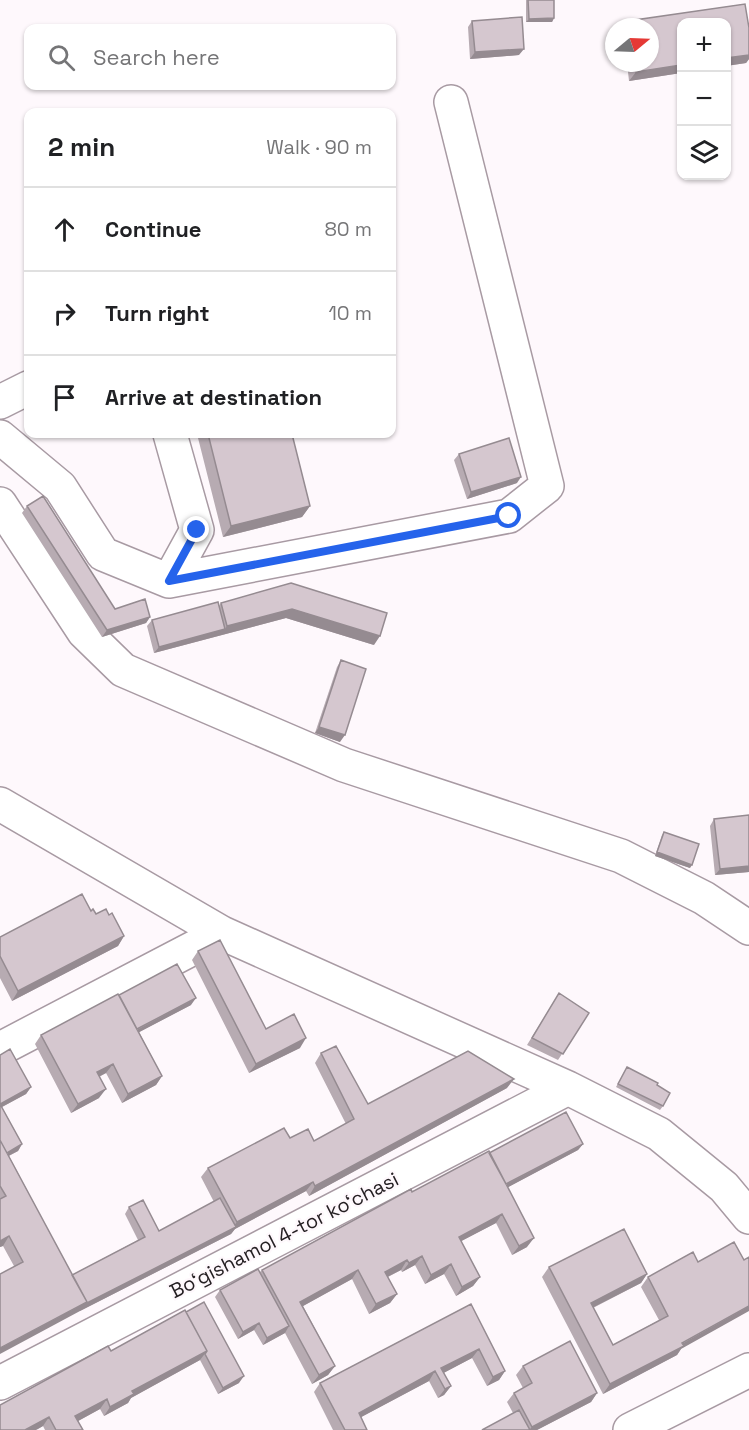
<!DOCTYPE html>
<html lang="en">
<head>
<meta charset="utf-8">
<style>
  body { margin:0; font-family:"Space Grotesk",sans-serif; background:#f6f6f6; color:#202124 }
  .controls { position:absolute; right:18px; top:18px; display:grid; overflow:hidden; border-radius:12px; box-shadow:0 2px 4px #0004 }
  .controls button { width:54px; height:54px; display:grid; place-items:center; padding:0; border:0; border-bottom:2px solid #e0e0e0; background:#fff; color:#202124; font:30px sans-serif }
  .compass { position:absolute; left:605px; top:18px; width:54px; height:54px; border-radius:50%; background:#fff; box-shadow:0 2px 4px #0004; rotate:71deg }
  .stop { position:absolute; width:18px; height:18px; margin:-14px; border:4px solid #2563eb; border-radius:50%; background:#fff }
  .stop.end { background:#2563eb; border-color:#fff; box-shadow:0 2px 6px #0008 }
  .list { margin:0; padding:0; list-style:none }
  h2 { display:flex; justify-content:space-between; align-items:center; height:78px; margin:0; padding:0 24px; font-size:26px }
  h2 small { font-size:20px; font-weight:400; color:#757577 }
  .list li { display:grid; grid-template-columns:39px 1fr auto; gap:18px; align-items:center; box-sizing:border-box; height:84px; padding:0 24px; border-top:2px solid #e0e0e0 }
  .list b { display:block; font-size:22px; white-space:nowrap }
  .list em { font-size:20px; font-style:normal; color:#757577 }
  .icon { flex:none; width:33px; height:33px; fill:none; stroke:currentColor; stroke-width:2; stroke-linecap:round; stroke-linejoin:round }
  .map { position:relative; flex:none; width:749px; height:1430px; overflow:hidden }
  .search { position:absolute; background:#fff; box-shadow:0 2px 4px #0004; left:24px; top:24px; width:372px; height:66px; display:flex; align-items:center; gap:15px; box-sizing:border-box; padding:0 21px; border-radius:12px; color:#757577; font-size:22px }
  .panel { position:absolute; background:#fff; box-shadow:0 2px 4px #0004; left:24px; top:108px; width:372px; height:330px; border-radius:12px }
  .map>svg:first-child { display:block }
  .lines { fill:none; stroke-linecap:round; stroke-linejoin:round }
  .minor-casing { stroke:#a89aa3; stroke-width:36 }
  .minor { stroke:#fff; stroke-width:33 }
  .wall { fill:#b7abb2 }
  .shaded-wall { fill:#958b91 }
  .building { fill:#d5c7cf; stroke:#958b91; stroke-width:1.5 }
  .route { stroke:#2563eb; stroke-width:8 }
  .labels { text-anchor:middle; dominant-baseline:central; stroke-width:4.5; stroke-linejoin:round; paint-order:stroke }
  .street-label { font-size:20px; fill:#252023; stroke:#fef8fc }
</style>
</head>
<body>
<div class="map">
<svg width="749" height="1430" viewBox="0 0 749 1430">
  <rect width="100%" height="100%" fill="#fef8fc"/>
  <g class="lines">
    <defs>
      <path id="minor" d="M0 402 28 388
        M0 437 60 487 103 554 169 581 509 516 547 486 451 102
        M0 504 84 632 123 670 344 765 621 856 704 898 749 928
        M169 581 197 530 170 434
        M0 804 222 933 568 1088 659 1134 724 1187 749 1217
        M0 1049 222 933
        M0 1383 568 1088
        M630 1430 749 1370"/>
    </defs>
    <use href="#minor" class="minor-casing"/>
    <use href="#minor" class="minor"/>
  </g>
  <path class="wall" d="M526 0H554V18L552 22H526Z
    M745 4 749 28V59L746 63 726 66V22H681V73L629 81 627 63H650V27H624L628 21Z
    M472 21 519 55 470 59 468 27Z
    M197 434H292L310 506 302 517 223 537Z
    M459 454 517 483 467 499 454 460Z
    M27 506 115 609 150 617 146 623 102 637 22 513Z
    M291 583 374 645 286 618 154 653 147 626 152 620 219 606 221 603Z
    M341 660 340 742 315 733 337 667Z
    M749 815V872L715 875 710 826 714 819Z
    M664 832 690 868 655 856 662 835Z
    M91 911 96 914 109 915 124 936 118 946 12 1001 0 978V937Z
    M198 951 266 1029 300 1048 249 1073 192 960Z
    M559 993 589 1013 558 1060 527 1045Z
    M119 995 191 1005 139 1032 162 1076 156 1085 122 1103 106 1073 99 1077V1098L71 1113 35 1044 41 1035Z
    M321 1053 368 1104 507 1088 309 1196 306 1191 235 1229 231 1234 80 1311 14 1266 3 1246 0 1247V1055L31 1087 26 1094 2 1107 22 1144 18 1151 9 1156 72 1275 138 1240 125 1214 129 1207 159 1231 214 1202 201 1177 208 1168 290 1138 314 1141 346 1124 315 1063Z
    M627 1067 657 1085 663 1106 660 1110 616 1087Z
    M583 1144 578 1150 508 1187 527 1247 512 1255 496 1223 461 1241 480 1277 473 1286 456 1296 444 1274 425 1284 415 1265 402 1272 401 1270 388 1277 397 1294 390 1303 369 1314 352 1279 303 1306 335 1366 328 1375 312 1384 285 1333 263 1345 254 1330 238 1339 215 1297 220 1290 260 1272 262 1270 489 1153Z
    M693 1252 681 1349 677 1355 603 1394 542 1277 549 1267 647 1274 641 1283 593 1308 613 1345 659 1320 641 1287 648 1277Z
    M471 1304 505 1371 499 1380 487 1386 472 1358 443 1373 451 1386 444 1395 438 1398 429 1381 361 1417 367 1430H333L314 1392 320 1383Z
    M185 1310 239 1383 218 1394 200 1360 131 1398 128 1403 104 1416 100 1409 78 1421 83 1430H45L43 1426 36 1430 111 1351Z
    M523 1366 597 1393 591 1402 537 1430H482L513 1413 507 1402 514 1393 523 1388 516 1375Z"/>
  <path class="shaded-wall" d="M554 18 552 22H526L529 19Z
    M524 49 519 55 470 59 475 52Z
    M749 55V59L746 63 726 66V58Z
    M681 65V73L629 81 636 72Z
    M521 477 517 483 467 499 471 492Z
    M310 506 302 517 223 537 231 526Z
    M292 609 380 636 374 645 286 618 154 653 159 647 225 629 227 626Z
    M150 617 146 623 102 637 107 630Z
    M319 727 345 735 340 742 315 733Z
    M657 852 692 865 690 868 655 856Z
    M749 866V872L715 875 720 869Z
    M124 936 118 946 12 1001 18 991Z
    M196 998 191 1005 130 1037 135 1031Z
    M306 1038 300 1048 249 1073 256 1064Z
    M113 1064 106 1073 90 1081 97 1072Z
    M162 1076 156 1085 122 1103 128 1094Z
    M514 1079 507 1088 309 1196 315 1186Z
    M31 1087 26 1094 0 1108V1104Z
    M106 1089 99 1098 71 1113 78 1104Z
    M22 1144 18 1151 0 1160 4 1154Z
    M583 1144 578 1150 499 1192 503 1186Z
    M313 1182 306 1191 235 1229 231 1234 80 1311 0 1354V1348L87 1302 231 1229 237 1222Z
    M502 1214 496 1223 452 1246 459 1237Z
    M9 1236 3 1246 0 1247V1241Z
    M534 1238 527 1247 512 1255 519 1246Z
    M422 1256 415 1265 402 1272 409 1263Z
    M407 1260 401 1270 379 1281 385 1272Z
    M451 1264 444 1274 425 1284 431 1275Z
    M358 1270 352 1279 294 1311 300 1302Z
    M647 1274 641 1283 584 1312 591 1303Z
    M480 1277 473 1286 456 1296 462 1287Z
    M397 1294 390 1303 369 1314 376 1304Z
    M749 1306V1311L681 1349 677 1355 603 1394 610 1384Z
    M259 1323 254 1330 238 1339 243 1332Z
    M289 1326 285 1333 263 1345 267 1338Z
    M479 1349 472 1358 438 1376 441 1368Z
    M207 1351 200 1360 131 1398 128 1403 104 1416 110 1407 132 1391Z
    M335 1366 328 1375 312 1384 319 1375Z
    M435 1371 429 1381 352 1422 359 1413Z
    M505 1371 499 1380 487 1386 493 1377Z
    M244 1376 239 1383 218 1394 223 1388Z
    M451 1386 444 1395 438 1398 445 1389Z
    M597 1393 591 1402 537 1430H529L532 1427Z
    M107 1399 100 1409 69 1426 75 1416Z
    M49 1417 43 1426 36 1430H25Z"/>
  <path class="building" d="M528 0H554V18L529 19Z
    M745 4 749 28V55L726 58V22H681V65L636 72 635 63H650V27H629L628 21Z
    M522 17 524 49 475 52 472 21Z
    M208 434H292L310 506 231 526Z
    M509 438 521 477 471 492 459 454Z
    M43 496 115 609 145 599 150 617 107 630 27 506Z
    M291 583 387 613 380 636 292 609 227 626 221 603Z
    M218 602 225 629 159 647 152 620Z
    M341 660 366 669 345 735 319 727Z
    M749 815V866L720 869 714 819Z
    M664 832 699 844 692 865 657 852Z
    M82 894 91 911 93 909 96 914 106 909 109 915 112 913 124 936 18 991 0 956V937Z
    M220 940 266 1029 294 1014 306 1038 256 1064 198 951Z
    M177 964 196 998 137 1029 119 995Z
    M559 993 589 1013 563 1054 532 1038Z
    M118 994 162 1076 128 1094 113 1064 97 1072 106 1089 78 1104 41 1035Z
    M336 1046 368 1104 468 1051 514 1079 315 1186 313 1182 237 1222 208 1168 284 1128 290 1138 308 1129 314 1141 354 1119 321 1053Z
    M10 1049 31 1087 0 1104 22 1144 7 1153 0 1140V1055Z
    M627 1067 658 1083 657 1085 670 1093 663 1106 618 1084Z
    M566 1112 583 1144 506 1184 489 1153Z
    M0 1140 87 1302 0 1348V1274L23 1262 9 1236 0 1241V1199L6 1196 0 1186Z
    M489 1151 534 1238 519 1246 502 1214 459 1237 480 1277 462 1287 451 1264 431 1275 422 1256 409 1263 407 1260 385 1272 397 1294 376 1304 358 1270 300 1302 335 1366 319 1375 262 1270 411 1189 412 1192Z
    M220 1198 236 1227 85 1304 87 1302 72 1275 145 1237 129 1207 143 1200 159 1231Z
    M624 1229 647 1274 591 1303 613 1345 668 1316 648 1277 693 1252 698 1262 734 1242 744 1260 749 1257V1306L682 1343 684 1346 610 1384 549 1267Z
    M258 1269 289 1326 267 1338 259 1323 243 1332 220 1290Z
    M204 1302 244 1376 223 1388 205 1354 207 1351 186 1312Z
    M471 1304 505 1371 493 1377 479 1349 441 1368 451 1386 445 1389 435 1371 359 1413 367 1430H345L320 1383Z
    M185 1310 207 1351 132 1391 134 1394 110 1407 107 1399 75 1416 83 1430H56L49 1417 25 1430H0V1405L108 1346 111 1351Z
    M570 1341 597 1393 532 1427 514 1393 532 1383 523 1366Z
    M519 1410 530 1430H482Z"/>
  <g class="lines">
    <path class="route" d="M197 530 169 581 509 516"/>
  </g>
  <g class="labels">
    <g class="street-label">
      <text transform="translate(284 1235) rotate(-27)">Boʻgishamol 4-tor koʻchasi</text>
    </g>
  </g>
</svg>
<div class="controls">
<button>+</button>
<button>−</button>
<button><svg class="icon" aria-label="layers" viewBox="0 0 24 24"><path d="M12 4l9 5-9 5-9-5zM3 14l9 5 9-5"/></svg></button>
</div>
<svg class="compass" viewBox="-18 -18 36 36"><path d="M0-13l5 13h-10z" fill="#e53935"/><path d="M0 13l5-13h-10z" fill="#757577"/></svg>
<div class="stop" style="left:509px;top:516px"></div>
<div class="stop end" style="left:197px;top:530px"></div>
<div class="search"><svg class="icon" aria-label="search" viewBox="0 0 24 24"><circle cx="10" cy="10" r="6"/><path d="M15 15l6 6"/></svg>Search here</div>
<section class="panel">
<h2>2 min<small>Walk · 90 m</small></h2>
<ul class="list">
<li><svg class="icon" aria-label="ahead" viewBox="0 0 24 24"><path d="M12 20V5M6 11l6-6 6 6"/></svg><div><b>Continue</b></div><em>80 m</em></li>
<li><svg class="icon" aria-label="right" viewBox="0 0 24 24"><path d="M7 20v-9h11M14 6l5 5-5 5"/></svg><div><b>Turn right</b></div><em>10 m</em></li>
<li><svg class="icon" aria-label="arrive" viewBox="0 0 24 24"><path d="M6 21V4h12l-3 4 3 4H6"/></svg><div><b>Arrive at destination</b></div></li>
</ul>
</section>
</div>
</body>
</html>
